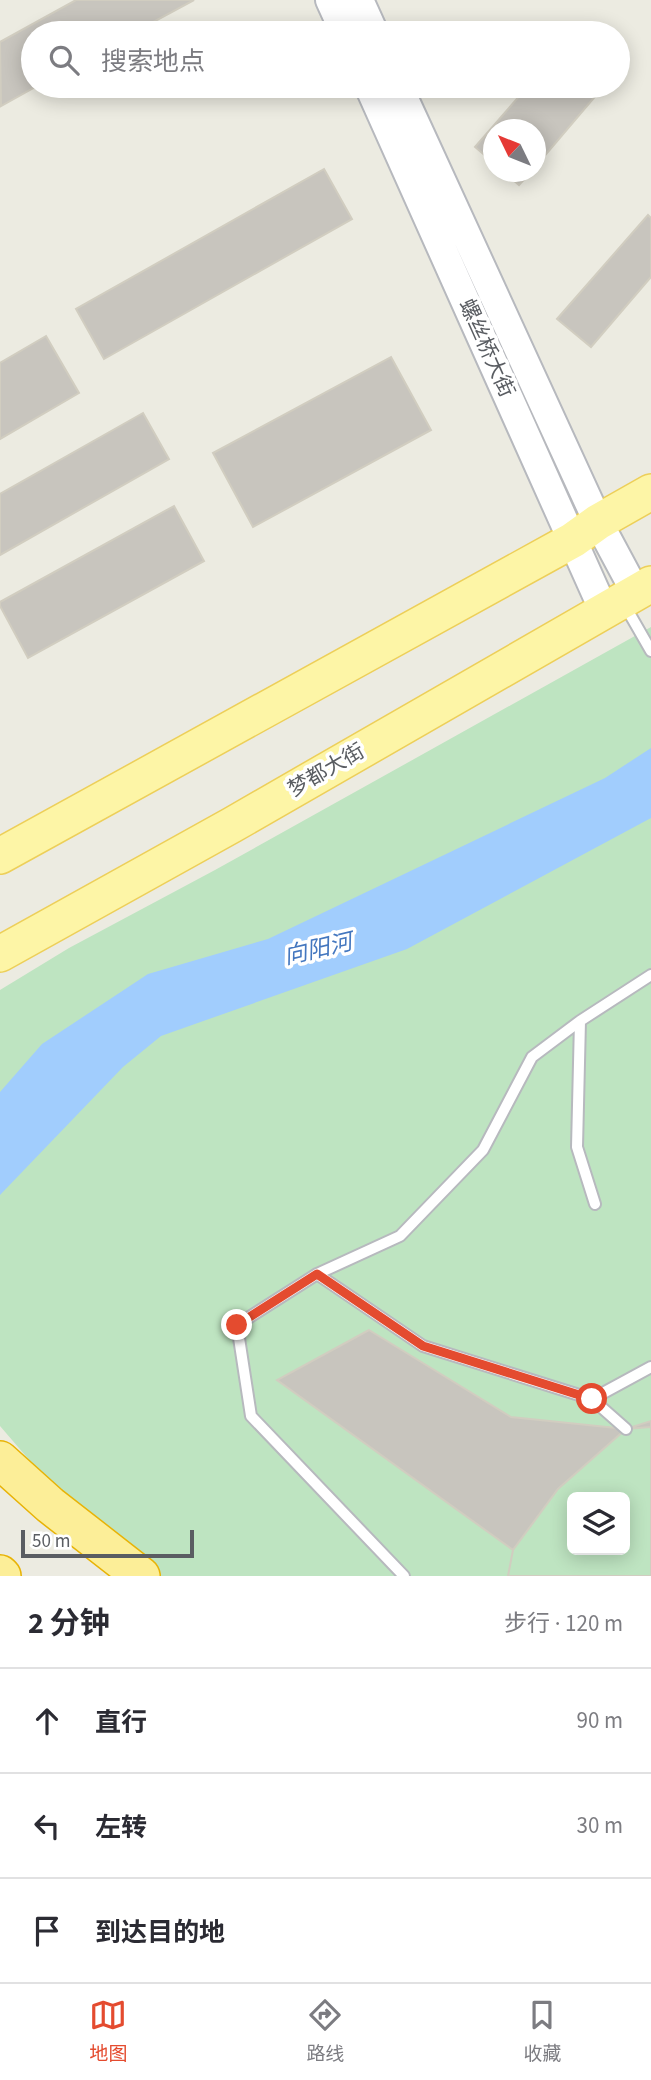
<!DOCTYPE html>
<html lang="zh">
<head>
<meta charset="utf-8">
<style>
  body { margin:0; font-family:"Source Sans 3","Noto Sans SC",sans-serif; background:#f7f7f7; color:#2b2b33 }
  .controls { position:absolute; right:21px; bottom:21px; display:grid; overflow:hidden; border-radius:10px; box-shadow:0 4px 18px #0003 }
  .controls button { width:63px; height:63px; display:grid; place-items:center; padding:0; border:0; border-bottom:2px solid #e1e1e2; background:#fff; color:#2b2b33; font:35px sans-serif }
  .compass { position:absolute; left:483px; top:119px; width:63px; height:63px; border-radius:50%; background:#fff; box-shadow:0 4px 18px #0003; rotate:313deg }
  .scale { position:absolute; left:21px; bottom:18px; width:173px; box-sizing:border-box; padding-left:7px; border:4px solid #5a5d62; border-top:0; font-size:19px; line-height:24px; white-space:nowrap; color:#5a5d62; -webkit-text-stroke:5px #fff; paint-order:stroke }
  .stop { position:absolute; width:21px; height:21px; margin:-16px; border:5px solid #e44b2f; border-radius:50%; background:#fff }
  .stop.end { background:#e44b2f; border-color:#fff; box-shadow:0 2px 7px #0008 }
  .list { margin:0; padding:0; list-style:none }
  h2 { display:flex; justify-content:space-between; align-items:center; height:91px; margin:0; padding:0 28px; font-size:30px }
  h2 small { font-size:23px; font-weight:400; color:#7c7c81 }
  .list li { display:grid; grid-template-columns:46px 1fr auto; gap:21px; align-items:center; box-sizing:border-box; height:105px; padding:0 28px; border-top:2px solid #e1e1e2 }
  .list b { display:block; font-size:26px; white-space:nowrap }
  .list em { font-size:23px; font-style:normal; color:#7c7c81 }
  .icon { flex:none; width:38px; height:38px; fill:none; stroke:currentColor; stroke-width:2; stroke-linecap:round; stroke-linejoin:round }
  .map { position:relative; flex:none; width:651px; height:1576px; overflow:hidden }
  .search { position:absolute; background:#fff; box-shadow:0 4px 18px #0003; left:21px; right:21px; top:21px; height:77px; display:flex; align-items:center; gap:18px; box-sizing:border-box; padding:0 24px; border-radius:38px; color:#7c7c81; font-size:26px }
  .sheet { height:406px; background:#fff }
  nav { display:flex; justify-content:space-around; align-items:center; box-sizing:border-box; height:98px; border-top:2px solid #e1e1e2; background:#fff; font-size:19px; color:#7c7c81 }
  nav a { display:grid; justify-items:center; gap:4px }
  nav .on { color:#e44b2f }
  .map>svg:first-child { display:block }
  .green { fill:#bee4c1; fill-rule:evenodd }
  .water { fill:#a1cdfd }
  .building { fill:#c8c5be; stroke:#d1cdc0; stroke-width:2; fill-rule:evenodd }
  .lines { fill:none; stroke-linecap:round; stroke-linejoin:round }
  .service-casing { stroke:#b7b9be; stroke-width:14 }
  .tertiary-casing { stroke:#b7b9be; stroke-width:32 }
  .primary-casing { stroke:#edcf59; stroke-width:38 }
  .trunk-casing { stroke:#e8b306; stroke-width:40 }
  .service { stroke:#fff; stroke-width:10 }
  .tertiary { stroke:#fff; stroke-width:28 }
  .primary { stroke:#fdf5a6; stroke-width:35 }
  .trunk { stroke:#fcee98; stroke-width:37 }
  .route { stroke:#e44b2f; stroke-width:9 }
  .labels { text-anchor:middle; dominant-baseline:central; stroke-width:7; stroke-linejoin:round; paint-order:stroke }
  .street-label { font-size:21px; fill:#5a5d62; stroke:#fff }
  .water-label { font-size:23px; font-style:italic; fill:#4477bf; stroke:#fff }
</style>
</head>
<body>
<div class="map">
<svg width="651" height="1576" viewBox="0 0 651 1576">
  <rect width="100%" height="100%" fill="#ecebe1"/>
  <path class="green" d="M651 627V1576H129L0 1426V990L69 948 215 870ZM572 1497H625V1550H572Z"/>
  <path class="water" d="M651 748V818L407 949 161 1036 123 1067 0 1195V1092L42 1044 148 974 268 939 605 778Z"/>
  <path class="building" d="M76 0H194L133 33H33V86H37L1 106 0 42Z
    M528 86H604L536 166V130H494V163L475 147Z
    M324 169 352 219 104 359 76 309Z
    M504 172H531L519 185Z
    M648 215 651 218V277L591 347 557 319Z
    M46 336 79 393 0 439V363Z
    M391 357 431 430 253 527 213 453Z
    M143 413 169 459 0 555V494Z
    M174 506 204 561 28 658 0 606V602Z
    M369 1330 511 1417 626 1429 651 1421V1576H508L513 1550 277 1380ZM572 1497H625V1550H572Z
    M651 1427V1576H508L513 1550 558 1489 626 1429ZM572 1497H625V1550H572Z"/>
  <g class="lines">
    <defs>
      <path id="service" d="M624 604 651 651
        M580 1021 577 1147 595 1204
        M317 1274 423 1346 592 1399 626 1429
        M592 1399 651 1367
        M404 1576 251 1416 237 1325 317 1274 400 1236 483 1150 532 1057 580 1021 651 975"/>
      <path id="tertiary" d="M330 0 345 33
        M359 0 374 33
        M369 86 604 611
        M398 86 598 522 636 593"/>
      <path id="primary" d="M0 856 573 540 598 522 651 492
        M0 954 232 825 651 584"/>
      <path id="trunk" d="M0 1460 50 1505 141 1576
        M0 1574 2 1576"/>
    </defs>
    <use href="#service" class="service-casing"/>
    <use href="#tertiary" class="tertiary-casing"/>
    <use href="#primary" class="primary-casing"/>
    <use href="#trunk" class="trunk-casing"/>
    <use href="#service" class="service"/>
    <use href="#tertiary" class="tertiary"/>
    <use href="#primary" class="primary"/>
    <use href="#trunk" class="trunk"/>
  </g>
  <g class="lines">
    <path class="route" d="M237 1325 317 1274 423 1346 592 1399"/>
  </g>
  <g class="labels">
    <g class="street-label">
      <text transform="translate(487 348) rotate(66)">螺丝桥大街</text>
      <text transform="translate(326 770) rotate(-30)">梦都大街</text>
    </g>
    <g class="water-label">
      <text transform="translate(318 949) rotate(-13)">向阳河</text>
    </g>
  </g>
</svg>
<div class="controls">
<button><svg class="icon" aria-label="layers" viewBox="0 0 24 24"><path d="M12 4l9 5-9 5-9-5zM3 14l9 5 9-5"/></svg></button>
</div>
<svg class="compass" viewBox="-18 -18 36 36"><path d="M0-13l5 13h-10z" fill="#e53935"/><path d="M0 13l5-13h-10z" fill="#7c7c81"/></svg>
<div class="scale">50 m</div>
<div class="stop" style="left:592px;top:1399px"></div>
<div class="stop end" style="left:237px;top:1325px"></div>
<div class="search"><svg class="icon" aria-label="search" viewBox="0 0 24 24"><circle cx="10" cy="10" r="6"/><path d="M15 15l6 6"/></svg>搜索地点</div>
</div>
<section class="sheet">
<h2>2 分钟<small>步行 · 120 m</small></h2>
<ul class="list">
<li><svg class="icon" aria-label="ahead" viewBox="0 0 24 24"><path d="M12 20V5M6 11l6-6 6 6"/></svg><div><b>直行</b></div><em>90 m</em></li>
<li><svg class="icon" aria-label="left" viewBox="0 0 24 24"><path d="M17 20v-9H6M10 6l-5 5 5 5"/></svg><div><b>左转</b></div><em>30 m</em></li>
<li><svg class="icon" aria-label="arrive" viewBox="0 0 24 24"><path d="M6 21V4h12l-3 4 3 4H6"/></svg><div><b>到达目的地</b></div></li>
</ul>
</section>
<nav>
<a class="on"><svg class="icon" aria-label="map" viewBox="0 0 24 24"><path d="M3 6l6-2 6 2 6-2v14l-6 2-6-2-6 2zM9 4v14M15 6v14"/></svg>地图</a>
<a><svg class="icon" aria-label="directions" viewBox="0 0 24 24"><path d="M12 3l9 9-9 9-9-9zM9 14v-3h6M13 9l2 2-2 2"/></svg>路线</a>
<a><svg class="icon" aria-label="saved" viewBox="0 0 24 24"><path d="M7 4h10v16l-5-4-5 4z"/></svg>收藏</a>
</nav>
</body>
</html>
